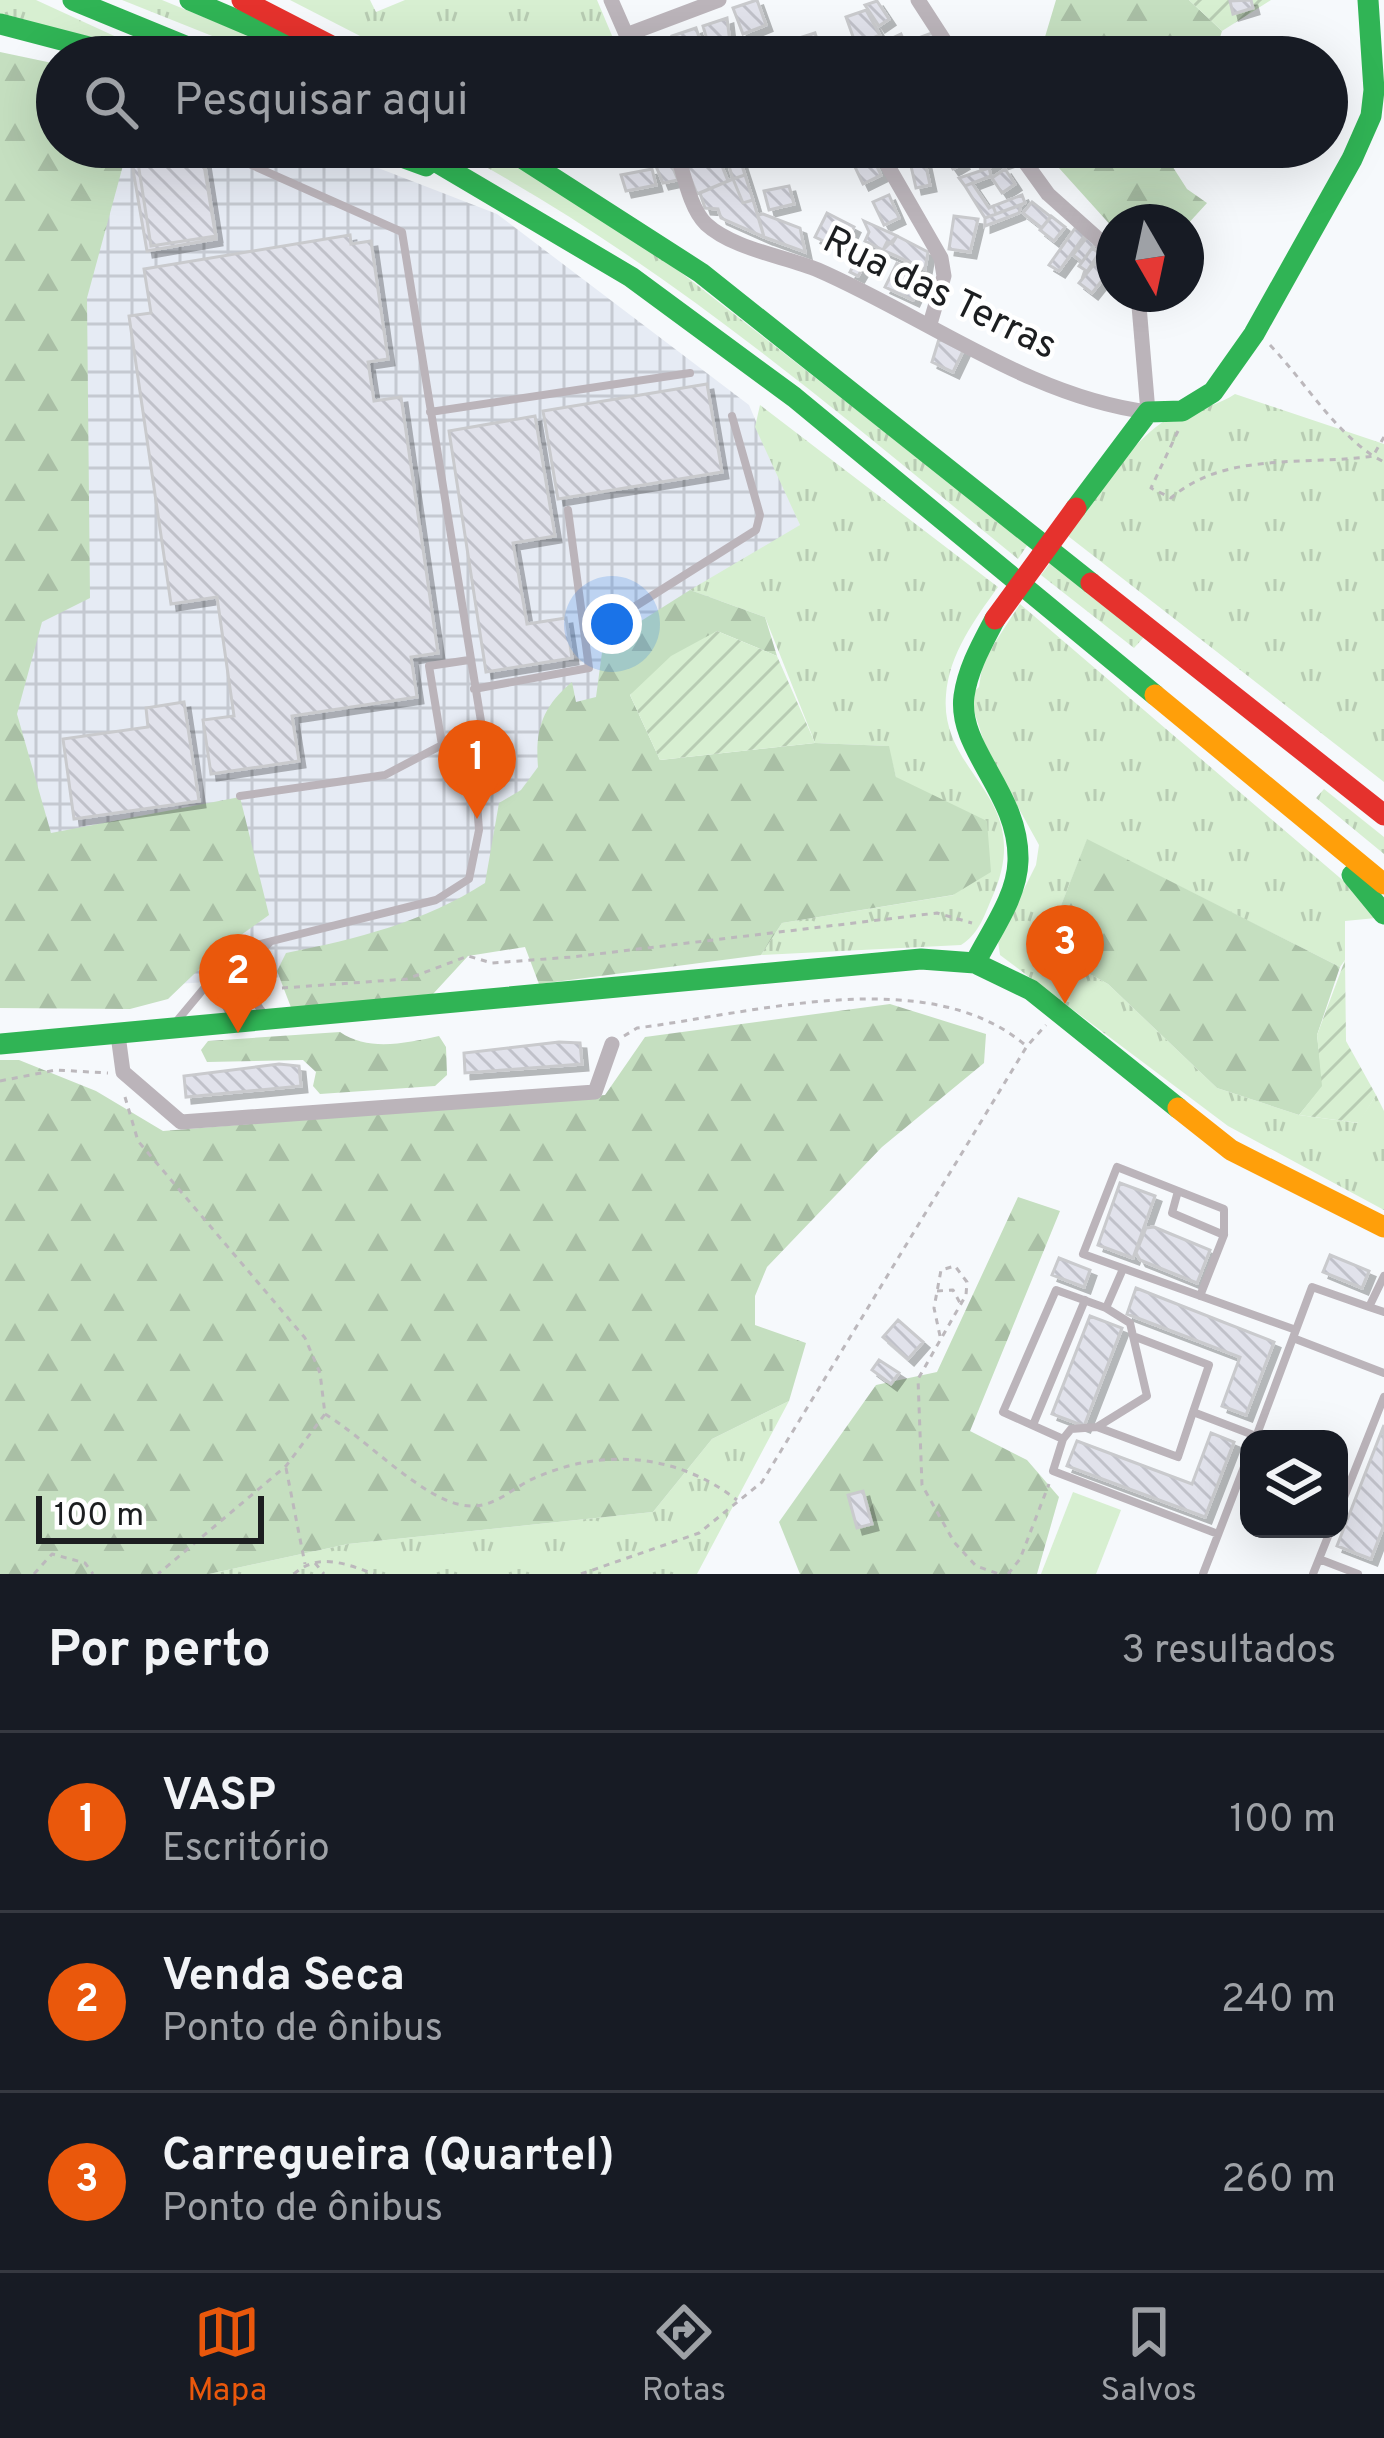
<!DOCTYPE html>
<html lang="pt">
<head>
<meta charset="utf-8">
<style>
  body { margin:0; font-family:Overpass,sans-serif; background:#242831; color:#f1f3f6 }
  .controls { position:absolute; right:36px; bottom:36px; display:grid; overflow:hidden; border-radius:24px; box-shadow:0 12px 48px #0002 }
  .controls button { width:108px; height:108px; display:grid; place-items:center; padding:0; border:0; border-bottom:3px solid #363941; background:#171b24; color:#f1f3f6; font:60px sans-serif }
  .compass { position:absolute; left:1096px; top:204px; width:108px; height:108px; border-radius:50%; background:#171b24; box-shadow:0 12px 48px #0002; rotate:171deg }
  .scale { position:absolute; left:36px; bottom:30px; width:228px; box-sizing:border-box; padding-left:12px; border:6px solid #1c1e20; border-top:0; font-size:33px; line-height:42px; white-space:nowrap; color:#1c1e20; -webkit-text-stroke:9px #fff; paint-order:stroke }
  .you { position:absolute; left:612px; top:624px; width:42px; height:42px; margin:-30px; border:9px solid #fff; border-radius:50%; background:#1a73e8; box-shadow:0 0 0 18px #1a73e833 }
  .badge { display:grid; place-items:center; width:78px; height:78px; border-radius:50%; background:#ea580c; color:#fff; font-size:39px; font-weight:700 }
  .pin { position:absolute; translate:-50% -99px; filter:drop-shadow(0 3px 6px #0008) }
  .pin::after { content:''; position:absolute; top:63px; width:42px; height:36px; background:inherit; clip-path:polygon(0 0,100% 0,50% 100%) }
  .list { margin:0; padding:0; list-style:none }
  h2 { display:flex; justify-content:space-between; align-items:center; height:156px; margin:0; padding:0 48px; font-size:51px }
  h2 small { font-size:39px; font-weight:400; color:#9ea1a6 }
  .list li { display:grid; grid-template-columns:78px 1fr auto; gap:36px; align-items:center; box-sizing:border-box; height:180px; padding:0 48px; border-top:3px solid #363941 }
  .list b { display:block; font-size:45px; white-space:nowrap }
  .list p { margin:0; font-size:39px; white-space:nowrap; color:#9ea1a6 }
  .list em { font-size:39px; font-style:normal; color:#9ea1a6 }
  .icon { flex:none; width:66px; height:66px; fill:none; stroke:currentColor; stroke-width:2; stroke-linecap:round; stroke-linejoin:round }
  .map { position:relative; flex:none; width:1384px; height:1574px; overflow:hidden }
  .search { position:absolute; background:#171b24; box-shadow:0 12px 48px #0002; left:36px; right:36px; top:36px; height:132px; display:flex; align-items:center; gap:30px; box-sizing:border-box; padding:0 42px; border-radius:66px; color:#9ea1a6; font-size:45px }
  .sheet { height:696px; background:#171b24 }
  nav { display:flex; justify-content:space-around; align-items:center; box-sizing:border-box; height:168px; border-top:3px solid #363941; background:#171b24; font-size:33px; color:#9ea1a6 }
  nav a { display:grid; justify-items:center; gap:6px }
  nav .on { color:#ea580c }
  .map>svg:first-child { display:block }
  .industrial { fill:url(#industrial-grid) }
  .grass { fill:url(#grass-tufts) }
  .forest { fill:url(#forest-firs) }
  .garden { fill:url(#garden-furrows) }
  .pitch { fill:#d7efd1 }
  .building { fill:url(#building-back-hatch); stroke:#c9cacd; stroke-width:3; filter:url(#shadow) }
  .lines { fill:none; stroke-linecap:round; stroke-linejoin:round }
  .path { stroke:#bcb8bc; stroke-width:3; stroke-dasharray:6 6; stroke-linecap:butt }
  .lane { stroke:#bbb4ba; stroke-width:8 }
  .street { stroke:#bbb4ba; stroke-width:15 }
  .fast { stroke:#30b455; stroke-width:21 }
  .slow { stroke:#ff9f0a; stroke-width:21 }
  .jam { stroke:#e5322d; stroke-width:21 }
  .jam-bridge { stroke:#e5322d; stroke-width:21 }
  .labels { text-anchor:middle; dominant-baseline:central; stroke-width:9; stroke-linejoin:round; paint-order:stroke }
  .street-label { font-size:39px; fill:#1c1e20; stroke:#fff }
</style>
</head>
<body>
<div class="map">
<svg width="1384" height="1574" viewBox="0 0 1384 1574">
  <defs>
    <pattern id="industrial-grid" width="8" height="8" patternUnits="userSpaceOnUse" patternTransform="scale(3)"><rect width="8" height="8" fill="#e6ebf4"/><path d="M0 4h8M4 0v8" fill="none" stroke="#c5c9d1"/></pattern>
    <pattern id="grass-tufts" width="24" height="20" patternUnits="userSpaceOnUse" patternTransform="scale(3)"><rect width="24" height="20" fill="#d7efd1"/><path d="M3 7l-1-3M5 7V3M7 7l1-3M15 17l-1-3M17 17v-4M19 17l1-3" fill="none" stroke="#b8ccb3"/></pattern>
    <pattern id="forest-firs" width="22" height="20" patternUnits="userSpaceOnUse" patternTransform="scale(3)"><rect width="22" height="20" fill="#c5dfc0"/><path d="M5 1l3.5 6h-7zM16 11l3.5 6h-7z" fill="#a9bfa5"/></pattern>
    <pattern id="garden-furrows" width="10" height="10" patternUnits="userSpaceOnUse" patternTransform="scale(3)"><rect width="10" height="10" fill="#d7efd1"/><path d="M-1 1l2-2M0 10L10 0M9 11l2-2" fill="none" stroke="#b8ccb3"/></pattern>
    <pattern id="building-back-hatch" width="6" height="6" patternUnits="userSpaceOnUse" patternTransform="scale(3)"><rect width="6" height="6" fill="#e1e2eb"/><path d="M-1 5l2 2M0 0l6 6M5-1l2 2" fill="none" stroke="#c0c1c9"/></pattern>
    <filter id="shadow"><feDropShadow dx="6" dy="6" stdDeviation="0" flood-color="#0004"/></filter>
  </defs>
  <rect width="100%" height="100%" fill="#f6f9fc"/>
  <path class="industrial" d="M80 147H324L497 214 749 405 800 525 601 712 594 846 345 973 161 985 0 849V407Z"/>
  <path class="grass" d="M0 0H36L147 51 0 15Z
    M122 0H162L301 57H265Z
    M290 0H370L376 12 405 0H597L621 57H401Z
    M449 147H480L546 182 679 271 1028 544 1018 559C836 411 658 257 449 147Z
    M1235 394 1384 444V782L1068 536C1091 502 1132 440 1166 420 1185 408 1207 412 1235 394Z
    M760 405 998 587C975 619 949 654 946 695 939 777 1039 796 991 900 983 919 978 934 961 945L761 955 782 923 954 895 896 777 888 746 815 743 765 617 690 590 800 525 755 427Z
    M1050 563 1144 637 1134 648 1041 575Z
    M1020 604 1360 895 1376 918 1345 921V960L1340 967 1087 840 1044 949 1108 984 1217 1088 1299 1115 1358 1123 1376 1095 1384 1111V1210L1228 1126 1000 955 998 941 1036 865 1039 845 987 751 969 696 979 687 983 661Z
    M1324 789 1384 837V854L1316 798Z
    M789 1401 697 1574H209L348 1544 653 1512 712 1439Z"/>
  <path class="forest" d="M1056 0H1189L1222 31 1214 57H1039Z
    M0 52 57 64V147H128L87 298 90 598 42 622 17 714 51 833 240 797 269 915 216 953 168 999 130 1009 0 1008Z
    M1040 147H1160L1187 189 1207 203 1186 226 1114 222V229Z
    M690 590 765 617 777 656 717 631 630 695 660 760 815 743 889 746 896 777 987 821 991 872 953 895 782 923 761 955 539 984 525 947 468 956 433 994 292 1010 277 971 286 953C357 939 424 922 485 883L499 803 521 790 538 767C535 730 542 707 572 682L576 702 596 697 603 645Z
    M1087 839 1340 967 1317 1035 1323 1086 1299 1115 1217 1088 1108 984 1044 949Z
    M890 1004 986 1034 984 1063 882 1147 767 1267 755 1296V1325L806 1343 789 1401 712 1439 653 1512 348 1544 209 1574H0V1060H19L96 1091 163 1131 605 1095 645 1037Z
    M340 1032C369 1052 406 1043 439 1036L446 1047 447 1075 435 1086 320 1094 313 1086 316 1072 303 1060 207 1062 201 1050 208 1041Z
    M1018 1197 1060 1211 970 1431 1027 1460 1059 1497 1037 1574H800L779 1522 876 1385 937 1372Z"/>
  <path class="garden" d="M1189 0H1271L1222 31Z
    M717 631 777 656 815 743 660 760 630 695 671 656Z
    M1345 960 1346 1041 1376 1095 1359 1123 1299 1115 1322 1086 1317 1035Z"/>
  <path class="pitch" d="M1073 1492 1121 1510 1096 1574H1041Z"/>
  <path class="building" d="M757 0 766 25 743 34 733 8Z
    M1251 0 1253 8 1233 14 1230 1Z
    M877 1 889 19 879 26 865 5Z
    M866 10 880 35 856 45 846 17Z
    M727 18 731 51 712 57 703 26Z
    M696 28 704 52 679 57 672 36Z
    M815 33 823 57H799L793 40Z
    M932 33 937 43 910 54 908 42Z
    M901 34 910 54 891 57 884 42Z
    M201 147 216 239 147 251 131 158Z
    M202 147 216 236 151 246 136 150Z
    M648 147H664L678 180 663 183Z
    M723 147H736L745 175 733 179Z
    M871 147 876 157 855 167 846 148Z
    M938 147H953L963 163 953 169Z
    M990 147 991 151 1004 147 1013 159 981 170 974 149Z
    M717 154 728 181 697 194 686 167Z
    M873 158 881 175 863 184 855 167Z
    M925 162 930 185 916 188 911 166Z
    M989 168 991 176 965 186 959 178Z
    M652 169 656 185 626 191 621 175Z
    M1005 169 1015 184 1002 193 992 178Z
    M745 175 753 200 743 203 733 179Z
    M733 179 743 203 753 200 764 237 721 218 718 209 705 208 700 193Z
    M972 183 989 208 993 206 996 214 985 218 965 186Z
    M789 186 794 204 769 210 764 191Z
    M889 195 899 218 884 225 873 202Z
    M1022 195 1025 203 996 214 993 206Z
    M1032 202 1051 217 1042 228 1023 213Z
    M1021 205 1019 213 985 226V218Z
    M827 213 854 227 843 250 815 237Z
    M763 214 800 228 805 252 764 237 758 215Z
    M954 216 978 219 970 252 949 249Z
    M1051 216 1065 227 1054 241 1040 230Z
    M864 221 897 236 892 244 887 242 883 250 865 241 869 232Z
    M1076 227 1085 235 1059 271 1049 265Z
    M350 235 351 244 371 241 388 359 368 362 374 401 401 397 438 653 411 657 417 697 292 716 299 761 211 774 203 720 234 716 217 597 171 604 129 316 151 313 144 269Z
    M897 236 928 252 925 269 883 250Z
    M1087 237 1096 243 1082 262 1073 255Z
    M1092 248 1099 253 1082 279 1085 270 1079 266Z
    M861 250 871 254 858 276 850 272Z
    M897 263 924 277 913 300 885 287Z
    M1095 263 1108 273 1092 293 1079 283Z
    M939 339 963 351 953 372 932 362Z
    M707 384 722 472 558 499 543 411Z
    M535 416 555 536 513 543 527 624 566 618 572 658 486 672 449 431Z
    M184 702 199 801 74 819 63 739 148 727 146 708Z
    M559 1042 580 1043 582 1064 465 1073 464 1053Z
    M279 1064 299 1066 301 1086 186 1097 184 1076Z
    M1120 1183 1155 1196 1133 1258 1098 1245Z
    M1154 1227 1210 1250 1197 1283 1140 1260 1136 1253 1146 1228Z
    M1330 1255 1369 1271 1362 1288 1323 1272Z
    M1059 1258 1090 1270 1084 1287 1052 1275Z
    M1136 1288 1274 1342 1246 1415 1222 1406 1240 1357 1127 1314Z
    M1090 1316 1122 1328 1084 1426 1052 1414Z
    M898 1320 923 1342 908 1359 883 1337Z
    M879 1360 899 1373 891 1384 872 1370Z
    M1384 1425V1525L1371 1559 1337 1546Z
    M1211 1433 1234 1442 1205 1517 1067 1466 1077 1441 1192 1484Z
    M863 1491 872 1524 857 1528 848 1495Z"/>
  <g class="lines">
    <path class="path" d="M1270 345C1306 383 1330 426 1373 456L1384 437
      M1178 431 1151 488 1171 498C1225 451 1306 466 1373 456L1384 462
      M282 988 407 979 468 956 492 963 572 957 937 913 972 923
      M624 1036 637 1028C755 1013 926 963 1024 1044
      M0 1081 56 1070 108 1073
      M125 1097 138 1141 305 1338 320 1373 325 1414 286 1466 158 1574
      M937 1291 953 1290 960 1303
      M940 1336 934 1308 941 1270 955 1266 967 1282 966 1295 918 1379 922 1485 954 1542 976 1566 999 1574
      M325 1414C365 1438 421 1498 462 1505 494 1511 510 1488 537 1477 606 1447 679 1455 737 1500
      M286 1468 305 1564
      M315 1563 324 1574
      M34 1574 52 1554 85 1563 93 1574
      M294 1574C318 1552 347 1564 374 1574
      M581 1574 699 1533 762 1482 1027 1046 1046 1025
      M1008 1574 1020 1559 1049 1484"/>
    <path class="lane" d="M218 150 402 232 485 746
      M430 412 690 373
      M585 638 756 530 760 515 732 416
      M474 689 589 668 568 510
      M442 745 429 666 469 660
      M462 769a22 22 0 1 1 44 0a22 22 0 1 1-44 0Z
      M240 796 385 775 442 745 465 757
      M220 969 217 990 234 1021
      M266 1016C242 990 244 966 270 942
      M176 1022 236 950 436 900 469 879 479 830 476 790
      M1178 1191 1172 1213 1224 1235
      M1123 1269 1106 1308 1056 1290 1003 1412 1063 1439 1053 1471 1218 1534
      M1384 1276 1369 1307 1384 1312
      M1200 1296 1224 1235V1209L1117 1167 1083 1254C1154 1280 1225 1305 1296 1330
      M1106 1308 1130 1323 1133 1336
      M1293 1338 1384 1373
      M1193 1412 1209 1365 1133 1336 1147 1396 1097 1427 1178 1457 1193 1412 1256 1436
      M1033 1425 1085 1300
      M1256 1437 1312 1287 1369 1307
      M1063 1439 1071 1429 1097 1427
      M1339 1510 1384 1397
      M1319 1559 1358 1574
      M1203 1574 1249 1454
      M1313 1574 1331 1529"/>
    <path class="street" d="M611 0 636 57
      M918 0 955 57
      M626 35 719 0
      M858 57 864 55
      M675 147C683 169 689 208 706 224 733 249 784 256 818 270 926 317 1030 397 1148 412L1138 294
      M1014 147 1048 194 1114 253
      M881 154 941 258 944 276 930 324
      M118 1035 123 1072 181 1122 595 1092 612 1044"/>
    <path class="fast" d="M73 0 212 57
      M190 0 324 57
      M0 24 127 57
      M374 147 426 166
      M411 147 631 277 794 397 1155 695
      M505 147 701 273 1091 583
      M1076 508 1148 412 1182 411 1213 392 1254 334 1352 159 1371 116 1374 90 1368 0
      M1352 875 1384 914
      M975 963C991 931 1017 897 1018 861 1020 793 957 750 964 696 968 668 982 644 995 619
      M0 1044 921 959 975 963 1031 990 1178 1108"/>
    <path class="slow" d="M1155 695 1384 884
      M1178 1108 1231 1150 1384 1227"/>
    <path class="jam" d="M242 0 353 57
      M1091 583 1384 815"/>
    <path class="jam-bridge" d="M995 619 1076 508"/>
  </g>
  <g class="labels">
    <g class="street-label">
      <text transform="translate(939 295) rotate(26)">Rua das Terras</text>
    </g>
  </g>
</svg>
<div class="controls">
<button><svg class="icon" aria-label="layers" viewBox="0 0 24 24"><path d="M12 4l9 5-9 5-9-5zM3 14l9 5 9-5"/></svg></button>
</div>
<svg class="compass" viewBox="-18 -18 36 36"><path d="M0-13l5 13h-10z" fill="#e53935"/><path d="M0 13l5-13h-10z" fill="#9ea1a6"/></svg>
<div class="scale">100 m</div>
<div class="you"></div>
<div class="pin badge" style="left:477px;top:819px">1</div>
<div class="pin badge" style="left:238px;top:1033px">2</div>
<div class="pin badge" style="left:1065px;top:1004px">3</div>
<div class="search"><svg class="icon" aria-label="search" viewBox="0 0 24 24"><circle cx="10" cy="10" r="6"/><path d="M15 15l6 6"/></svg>Pesquisar aqui</div>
</div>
<section class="sheet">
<h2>Por perto<small>3 resultados</small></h2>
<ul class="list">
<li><span class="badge">1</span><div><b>VASP</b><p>Escritório</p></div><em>100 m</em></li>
<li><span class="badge">2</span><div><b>Venda Seca</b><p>Ponto de ônibus</p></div><em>240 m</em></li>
<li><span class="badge">3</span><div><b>Carregueira (Quartel)</b><p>Ponto de ônibus</p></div><em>260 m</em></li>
</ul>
</section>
<nav>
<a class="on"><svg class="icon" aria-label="map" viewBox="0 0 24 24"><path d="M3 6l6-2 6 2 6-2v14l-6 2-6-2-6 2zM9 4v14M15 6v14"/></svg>Mapa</a>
<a><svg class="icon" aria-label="directions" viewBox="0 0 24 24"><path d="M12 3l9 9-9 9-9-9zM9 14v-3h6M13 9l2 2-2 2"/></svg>Rotas</a>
<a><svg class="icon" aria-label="saved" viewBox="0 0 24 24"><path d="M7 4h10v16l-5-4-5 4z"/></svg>Salvos</a>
</nav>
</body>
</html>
